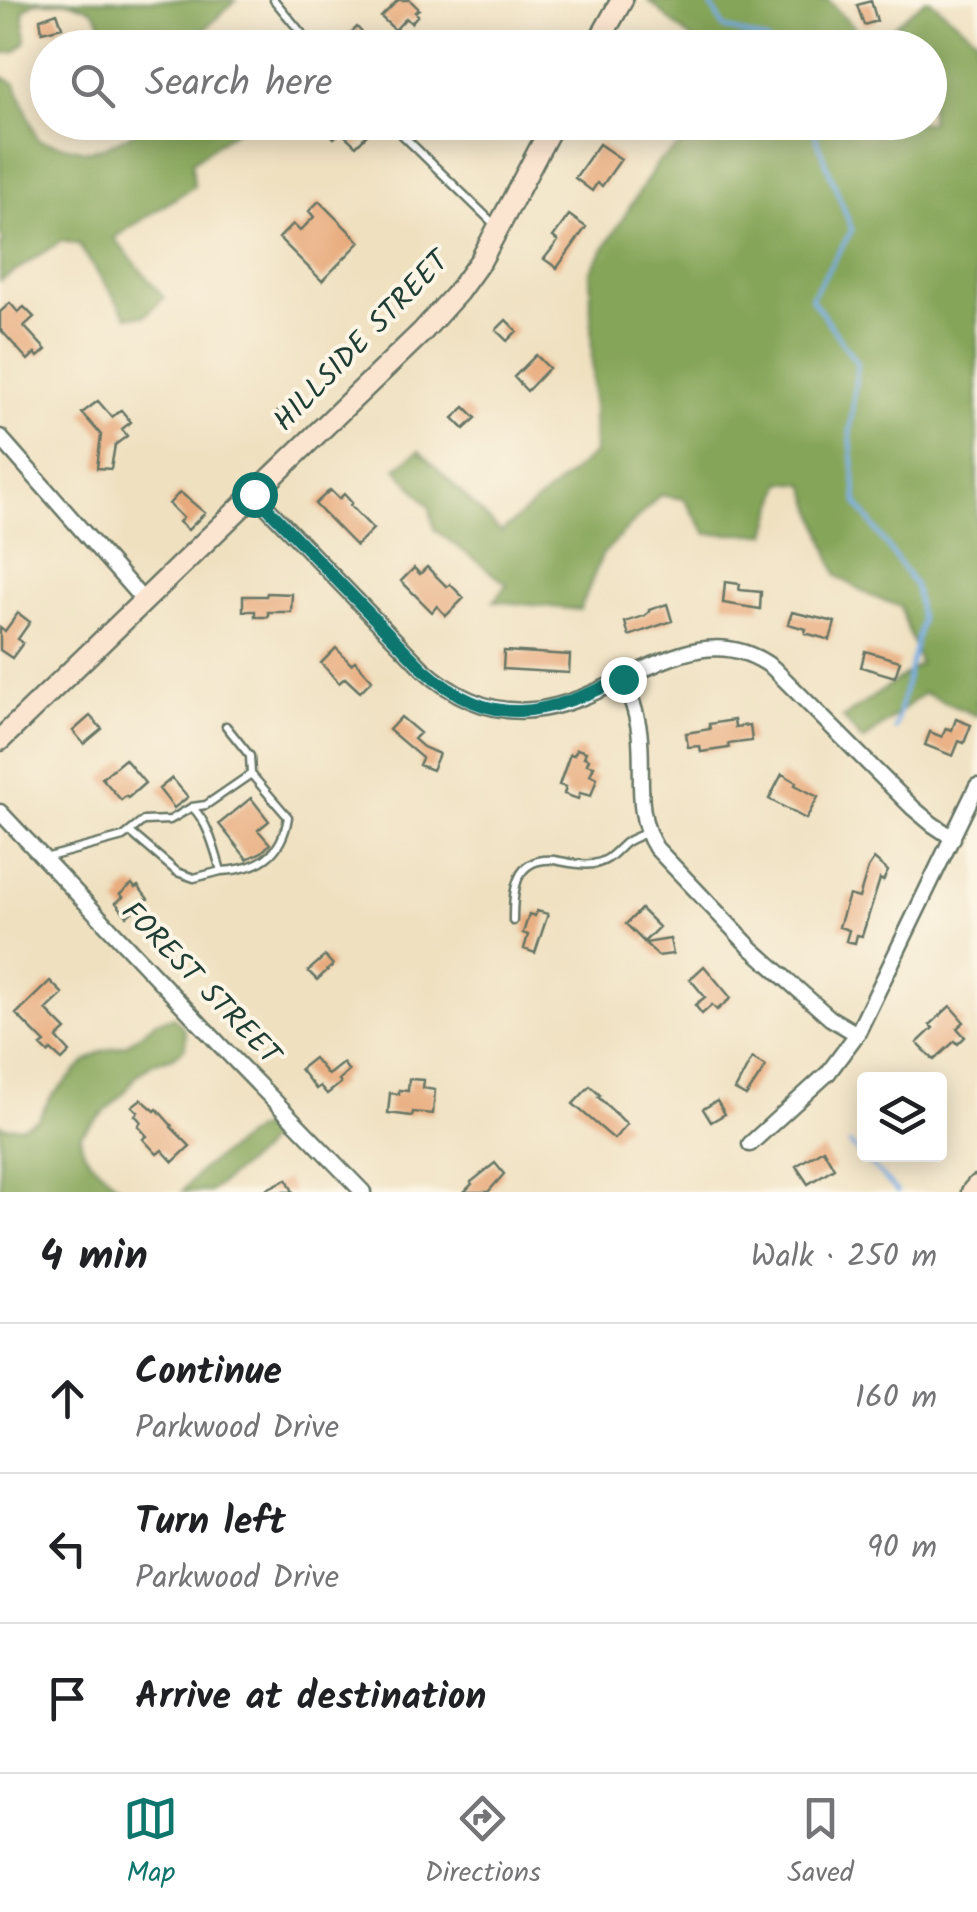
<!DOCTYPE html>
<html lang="en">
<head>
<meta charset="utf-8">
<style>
  body { margin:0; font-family:Kalam,sans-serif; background:#f6f6f6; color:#202124 }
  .controls { position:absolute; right:30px; bottom:30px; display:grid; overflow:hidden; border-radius:10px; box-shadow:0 5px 25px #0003 }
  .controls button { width:90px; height:90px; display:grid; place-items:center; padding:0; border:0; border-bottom:2px solid #e0e0e0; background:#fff; color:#202124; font:50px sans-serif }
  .stop { position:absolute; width:30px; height:30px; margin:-22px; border:8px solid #0f766e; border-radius:50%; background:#fff }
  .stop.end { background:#0f766e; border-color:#fff; box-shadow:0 2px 10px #0008 }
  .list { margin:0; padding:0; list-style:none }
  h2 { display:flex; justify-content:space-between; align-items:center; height:130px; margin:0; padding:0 40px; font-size:42px }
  h2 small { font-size:32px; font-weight:400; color:#757577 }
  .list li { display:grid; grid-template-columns:65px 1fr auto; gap:30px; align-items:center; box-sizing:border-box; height:150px; padding:0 40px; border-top:2px solid #e0e0e0 }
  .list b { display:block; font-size:38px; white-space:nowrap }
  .list p { margin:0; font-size:32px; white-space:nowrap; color:#757577 }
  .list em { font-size:32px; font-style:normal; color:#757577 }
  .icon { flex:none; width:55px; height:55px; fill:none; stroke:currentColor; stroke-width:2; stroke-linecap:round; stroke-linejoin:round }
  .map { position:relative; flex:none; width:977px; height:1192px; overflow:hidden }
  .search { position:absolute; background:#fff; box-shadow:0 5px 25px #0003; left:30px; right:30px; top:30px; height:110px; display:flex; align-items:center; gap:25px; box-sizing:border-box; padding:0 35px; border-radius:55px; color:#757577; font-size:38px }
  .sheet { height:580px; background:#fff }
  nav { display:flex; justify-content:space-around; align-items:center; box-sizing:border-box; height:140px; border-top:2px solid #e0e0e0; background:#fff; font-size:28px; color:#757577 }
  nav a { display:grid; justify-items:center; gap:5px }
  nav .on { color:#0f766e }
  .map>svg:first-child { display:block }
  .forest { fill:#85a559; stroke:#527146; stroke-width:2.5 }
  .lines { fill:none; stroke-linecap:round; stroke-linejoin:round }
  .stream { stroke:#78aee6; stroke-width:4 }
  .building { fill:#e8ab7d }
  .lane-casing { stroke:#687665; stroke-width:11 }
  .street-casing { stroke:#687665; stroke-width:19 }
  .secondary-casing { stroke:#687665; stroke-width:25 }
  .lane { stroke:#fff; stroke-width:6 }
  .street { stroke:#fff; stroke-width:14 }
  .secondary { stroke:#fce5d0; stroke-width:20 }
  .route { stroke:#0f766e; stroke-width:12 }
  .labels { text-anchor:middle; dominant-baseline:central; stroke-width:8; stroke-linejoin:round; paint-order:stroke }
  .street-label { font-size:30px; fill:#1f3d34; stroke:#fcf5e5 }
</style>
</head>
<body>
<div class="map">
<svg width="977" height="1192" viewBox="0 0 977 1192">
  <rect width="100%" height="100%" fill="#fcf5e5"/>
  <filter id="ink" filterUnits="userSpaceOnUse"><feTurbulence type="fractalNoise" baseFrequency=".01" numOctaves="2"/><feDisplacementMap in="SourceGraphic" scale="20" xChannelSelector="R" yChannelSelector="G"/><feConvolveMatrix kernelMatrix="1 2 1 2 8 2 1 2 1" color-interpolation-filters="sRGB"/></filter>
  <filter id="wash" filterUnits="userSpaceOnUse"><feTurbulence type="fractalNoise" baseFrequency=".0048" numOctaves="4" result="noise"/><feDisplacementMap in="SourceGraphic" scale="40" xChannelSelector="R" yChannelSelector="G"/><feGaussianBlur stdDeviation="2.25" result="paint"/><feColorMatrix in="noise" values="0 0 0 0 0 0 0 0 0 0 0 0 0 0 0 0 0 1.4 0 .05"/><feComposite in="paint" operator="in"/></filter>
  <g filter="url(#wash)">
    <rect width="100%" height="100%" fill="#efe0c0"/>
    <path class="forest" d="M0 0H236L185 48 117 47 93 10 69 1 35 2 23 11 26 41 16 51 0 54Z
      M648 0H758L762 4 768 0H828L871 45 925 0H930L977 38V634L975 636 977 638V716L924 693 863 741 843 718 920 664 900 606 873 597 837 576 805 484 782 482 767 534H707L684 499 660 495 602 555 580 610 494 601 507 584 434 529 430 507 396 468 419 451 501 532 594 454 590 271 658 162 711 123 930 122V48L700 47Z
      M3 77 16 84 38 140 86 151 105 147 139 130 140 123 237 122 241 127 192 162 194 186 114 238 164 298 145 316H127L78 244 61 241 0 281V245L4 242 0 235V78Z
      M173 1017C185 1027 188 1034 184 1049L173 1057 153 1063 137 1075 125 1092 81 1134C77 1159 110 1174 123 1192H0V1124L5 1127 22 1126 38 1119 50 1098 86 1061 103 1051 126 1045 157 1021Z
      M265 1126 270 1129V1138L260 1152 210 1192H182L203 1168 255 1130Z"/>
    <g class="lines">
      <path class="stream" d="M708 0 724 28 767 41 771 48
        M810 122 852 230 811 298 857 363 850 432 857 503 915 586 921 622 895 729
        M850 1144 898 1192"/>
    </g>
    <g id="blocks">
      <path class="building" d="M398 0H410L419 9 415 12 418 15 411 23 406 18 395 30 381 17Z
        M871 1 877 21 864 25 857 5Z
        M57 13 62 27 42 32 40 19Z
        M357 27 376 48H355L346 38Z
        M319 122H360L370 132 356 146 341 132 334 138Z
        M599 144 621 159 602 186 597 183 592 191 575 178Z
        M319 201 360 242 322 281 279 238 293 224 300 231 314 217 309 211Z
        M569 215 586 227 557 268 544 259 558 241 553 237Z
        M10 303 18 312 24 307 34 317 24 326 46 350 38 357 35 353 28 360 0 329V312Z
        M506 320 517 331 507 341 496 330Z
        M536 355 549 368 527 391 514 377Z
        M98 401 112 417 121 410 131 422 122 429 127 436 115 445 111 469 97 468 101 435 82 413Z
        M289 403 298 416 284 424 276 413Z
        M465 407 476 418 464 429 453 418Z
        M330 490 339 499 344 494 352 503 350 505 373 529 356 546 315 504Z
        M180 492 205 513 188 530 179 522 183 518 169 504Z
        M427 567 447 587 450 584 464 598 446 616 437 606 432 612 401 581 414 568 420 574Z
        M725 582 740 584 739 590 761 592 760 609 723 603Z
        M267 593 292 594 291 612H268V617H255V611H243V596H266Z
        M667 604 672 621 629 636 625 622 644 616 649 612V610Z
        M792 612 835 622 830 640 805 633 806 629 788 624Z
        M18 613 30 622 18 639 23 643 12 658 0 650V627L5 631Z
        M336 648 351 664 355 661 372 680 360 692 345 678 339 683 321 663Z
        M504 651 570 655 569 673 503 669Z
        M865 651 900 661 895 677 861 667Z
        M90 716 102 729 84 744 73 731Z
        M401 717 420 733 414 739 423 747 439 754 432 770 419 765 422 758 389 730Z
        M956 719 971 725 964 743 959 741 953 756 925 745 930 732 942 737 946 728 952 730Z
        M734 720 735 727 750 725 752 741 728 744 729 748 701 752 700 746 688 747 686 733 710 729 709 724Z
        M577 749 586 752 584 757 589 759 587 764 594 766 590 775 597 778 591 796 580 793 578 799 564 794 566 787 559 785 570 754 574 755Z
        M125 759 145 783 128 798 126 796 121 800 102 778Z
        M782 774 796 782 795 785 818 797 806 819 769 799Z
        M172 778 188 797 174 808 159 789Z
        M251 798 269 821 258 830 270 844 262 852 247 859 219 824Z
        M874 859 888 871 883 881 880 879 862 936 857 935 855 943 846 941 849 930 839 927 849 895 859 898 868 868Z
        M132 884 135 888 138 886 148 899 127 916 116 903 123 897 120 894Z
        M641 909 659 927 644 942 626 924Z
        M537 911 548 914 535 953 524 949 528 935 523 933 529 914 535 916Z
        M670 939 673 954 658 956 645 943Z
        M325 956 333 965 317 980 308 971Z
        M704 966 731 998 717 1010 712 1005 702 1014 695 1005 705 997 690 979Z
        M50 981 63 994 46 1010 66 1030 57 1038 70 1052 62 1060 51 1050 48 1053 41 1046 45 1043 16 1014Z
        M950 1006 964 1022 957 1028 965 1037 958 1044 955 1041 934 1060 917 1043 933 1028 930 1025Z
        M314 1058 328 1075 343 1063 349 1071 339 1080 341 1083 327 1094 320 1086 316 1089 300 1069Z
        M752 1058 766 1066 746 1096 735 1090Z
        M409 1079 424 1080 423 1088 435 1090 433 1114 413 1112 412 1116 388 1113 390 1093 399 1094V1090L408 1091Z
        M590 1086 600 1095 598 1097 627 1124 614 1139 573 1104Z
        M141 1099 155 1111 157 1109 172 1126 171 1127 190 1146 173 1162 162 1150 157 1154 143 1139 147 1136 138 1126 141 1122 135 1115 138 1112 132 1106Z
        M717 1101 725 1114 711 1122 703 1109Z
        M823 1149 834 1168 808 1184 796 1166Z
        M495 1163 504 1174 488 1192H464L472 1184 471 1182Z
        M287 1179 293 1192H261Z"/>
    </g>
  </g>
  <g filter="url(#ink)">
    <use href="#blocks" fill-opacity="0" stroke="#687665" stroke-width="2.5"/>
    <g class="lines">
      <defs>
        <path id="lane" d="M274 0 314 48
          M389 122 493 223
          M226 726 250 756 251 774
          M130 832 177 872 194 878 221 871
          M45 858 123 837 143 821 170 820 192 807 206 805 251 774 288 817C282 856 258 869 221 871 215 850 208 822 192 807
          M513 921C513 891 514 857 554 860 567 862 580 866 593 864 608 862 614 853 625 843 630 839 639 836 646 833"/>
        <path id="street" d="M0 437 143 600
          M254 494 422 668C564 797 664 585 773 668L913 808 932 824 953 838
          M623 679C632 699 639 718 640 740 643 777 635 815 656 848L751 948 830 1018 857 1034
          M0 812 220 1045 363 1192
          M750 1144 828 1073 857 1034 977 786"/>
        <path id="secondary" d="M595 48 622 0
          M0 740 422 332 458 292 481 260 554 122
          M972 1192 977 1186"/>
      </defs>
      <use href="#lane" class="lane-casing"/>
      <use href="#street" class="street-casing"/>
      <use href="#secondary" class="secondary-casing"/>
      <use href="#lane" class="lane"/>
      <use href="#street" class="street"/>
      <use href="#secondary" class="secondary"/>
    </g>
  </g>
  <g class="lines" filter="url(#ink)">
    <path class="route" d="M254 494 422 668C495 733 543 714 623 679"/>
  </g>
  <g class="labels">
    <g class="street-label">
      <text transform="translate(362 342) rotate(-46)">HILLSIDE STREET</text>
      <text transform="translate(200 984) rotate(46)">FOREST STREET</text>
    </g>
  </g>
</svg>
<div class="controls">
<button><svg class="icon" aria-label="layers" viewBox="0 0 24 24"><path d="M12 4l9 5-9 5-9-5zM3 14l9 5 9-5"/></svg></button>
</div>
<div class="stop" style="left:254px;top:494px"></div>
<div class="stop end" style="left:623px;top:679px"></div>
<div class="search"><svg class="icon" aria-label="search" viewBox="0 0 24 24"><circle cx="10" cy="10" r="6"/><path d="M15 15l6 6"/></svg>Search here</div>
</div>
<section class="sheet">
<h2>4 min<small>Walk · 250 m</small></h2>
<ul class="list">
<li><svg class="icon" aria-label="ahead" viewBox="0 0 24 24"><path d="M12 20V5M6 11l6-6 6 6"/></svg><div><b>Continue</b><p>Parkwood Drive</p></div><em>160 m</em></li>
<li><svg class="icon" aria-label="left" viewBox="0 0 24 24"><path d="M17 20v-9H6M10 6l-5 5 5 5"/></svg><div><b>Turn left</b><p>Parkwood Drive</p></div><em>90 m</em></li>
<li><svg class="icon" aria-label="arrive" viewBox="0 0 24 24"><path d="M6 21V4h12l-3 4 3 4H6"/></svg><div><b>Arrive at destination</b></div></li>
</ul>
</section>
<nav>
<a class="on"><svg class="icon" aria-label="map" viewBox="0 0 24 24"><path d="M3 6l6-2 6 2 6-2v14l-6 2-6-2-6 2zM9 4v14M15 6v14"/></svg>Map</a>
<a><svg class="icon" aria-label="directions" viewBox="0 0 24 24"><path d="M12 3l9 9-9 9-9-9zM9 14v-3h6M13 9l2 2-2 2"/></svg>Directions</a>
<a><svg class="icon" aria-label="saved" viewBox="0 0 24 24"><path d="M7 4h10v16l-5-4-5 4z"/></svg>Saved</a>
</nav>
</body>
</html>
